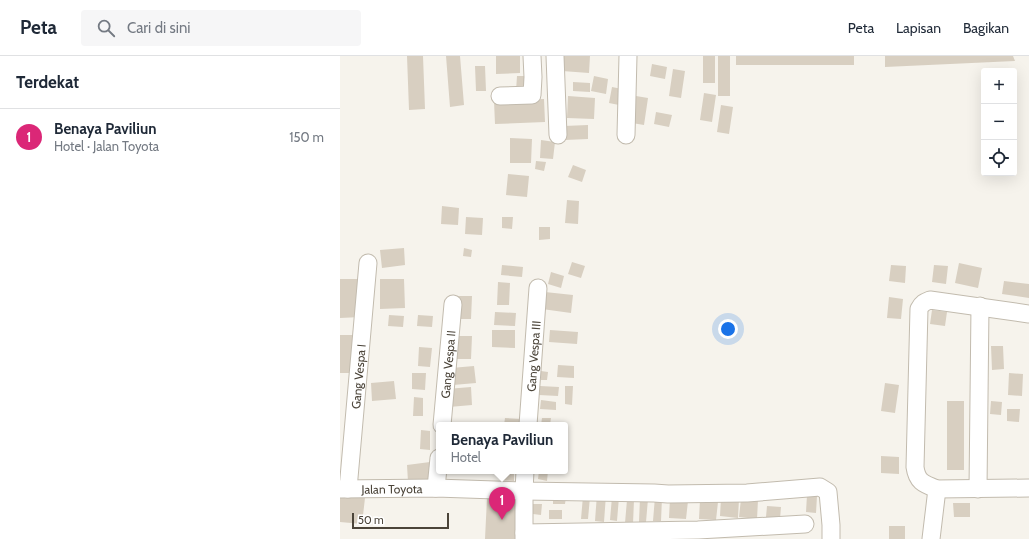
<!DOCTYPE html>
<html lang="id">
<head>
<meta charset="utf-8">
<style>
  body { margin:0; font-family:Cabin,sans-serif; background:#f6f6f7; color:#1f2937 }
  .controls { position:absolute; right:12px; top:12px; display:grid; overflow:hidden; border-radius:4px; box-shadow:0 4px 16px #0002 }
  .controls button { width:36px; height:36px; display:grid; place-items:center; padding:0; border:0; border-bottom:1px solid #e0e1e3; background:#fff; color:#1f2937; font:20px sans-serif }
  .scale { position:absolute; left:12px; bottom:10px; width:97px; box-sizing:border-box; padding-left:4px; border:2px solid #4b4439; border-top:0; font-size:11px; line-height:14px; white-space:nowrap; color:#4b4439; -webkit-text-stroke:3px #fff; paint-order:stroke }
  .you { position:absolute; left:388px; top:273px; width:14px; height:14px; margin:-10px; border:3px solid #fff; border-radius:50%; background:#1a73e8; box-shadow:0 0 0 6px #1a73e833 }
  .badge { display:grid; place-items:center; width:26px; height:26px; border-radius:50%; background:#db2777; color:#fff; font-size:13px; font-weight:700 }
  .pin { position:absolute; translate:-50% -33px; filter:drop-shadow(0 1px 2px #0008) }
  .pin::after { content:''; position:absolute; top:21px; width:14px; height:12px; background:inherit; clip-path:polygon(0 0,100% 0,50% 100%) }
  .popup { position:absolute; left:96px; top:366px; width:132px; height:52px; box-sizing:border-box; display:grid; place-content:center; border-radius:4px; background:#fff; filter:drop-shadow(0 1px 3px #0005); font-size:13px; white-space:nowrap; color:#747a83 }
  .popup b { font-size:15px; color:#1f2937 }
  .popup::after { content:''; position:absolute; left:50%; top:100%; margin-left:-8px; border:8px solid transparent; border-top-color:#fff }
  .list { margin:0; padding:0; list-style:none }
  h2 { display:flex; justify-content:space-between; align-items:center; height:52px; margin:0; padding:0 16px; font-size:17px }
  h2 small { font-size:13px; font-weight:400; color:#747a83 }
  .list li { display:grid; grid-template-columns:26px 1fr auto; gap:12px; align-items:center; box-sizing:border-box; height:56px; padding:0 16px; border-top:1px solid #e0e1e3 }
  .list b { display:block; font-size:15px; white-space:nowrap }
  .list p { margin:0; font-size:13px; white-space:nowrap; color:#747a83 }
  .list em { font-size:13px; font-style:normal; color:#747a83 }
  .icon { flex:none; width:22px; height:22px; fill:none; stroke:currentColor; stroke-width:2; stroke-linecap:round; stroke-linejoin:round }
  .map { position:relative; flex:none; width:689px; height:483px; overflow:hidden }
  header { display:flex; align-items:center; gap:24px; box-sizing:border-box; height:56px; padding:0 20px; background:#fff; border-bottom:1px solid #e0e1e3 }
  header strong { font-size:19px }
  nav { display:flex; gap:22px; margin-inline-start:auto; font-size:14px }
  .search { width:280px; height:36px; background:#f6f6f7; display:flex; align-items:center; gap:10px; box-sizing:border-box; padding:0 14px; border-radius:4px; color:#747a83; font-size:15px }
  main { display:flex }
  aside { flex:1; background:#fff }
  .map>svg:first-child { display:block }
  .building { fill:#d8cfc1 }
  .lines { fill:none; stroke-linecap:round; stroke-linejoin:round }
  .minor-casing { stroke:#c2bbae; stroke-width:19 }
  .minor { stroke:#fff; stroke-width:17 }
  .labels { text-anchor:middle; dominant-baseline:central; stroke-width:3; stroke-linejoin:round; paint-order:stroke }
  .street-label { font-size:12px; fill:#4b4439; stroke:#fff }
</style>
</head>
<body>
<header>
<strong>Peta</strong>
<div class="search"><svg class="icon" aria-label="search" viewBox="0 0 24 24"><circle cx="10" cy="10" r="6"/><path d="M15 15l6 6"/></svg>Cari di sini</div>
<nav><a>Peta</a><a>Lapisan</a><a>Bagikan</a></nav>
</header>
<main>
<aside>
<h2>Terdekat<small></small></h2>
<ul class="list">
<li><span class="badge">1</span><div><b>Benaya Paviliun</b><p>Hotel · Jalan Toyota</p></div><em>150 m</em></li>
</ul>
</aside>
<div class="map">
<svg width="689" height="483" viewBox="0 0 689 483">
  <rect width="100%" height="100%" fill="#f6f3ec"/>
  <path class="building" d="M67 0H83L85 53 69 54Z
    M106 0H120L124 49 110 51Z
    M156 0H180V17L156 18Z
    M223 0H250L249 17 222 15Z
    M363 0H375V27H363Z
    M378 0H390V40H378Z
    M396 0H514V9H396Z
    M545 0H673L675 5 545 11Z
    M312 8 327 11 325 23 310 20Z
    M135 10H145L146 35H136Z
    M333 13 345 15 341 42 329 40Z
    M177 20H190V35H176Z
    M254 20 268 23 266 38 251 35Z
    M233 26 250 27V36L233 35Z
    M272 31 287 34 284 50 269 47Z
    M364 37 376 39 372 66 360 64Z
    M228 40 255 42 254 63 227 62Z
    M296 40 308 42 304 69 292 67Z
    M204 43 205 66 155 68 154 45Z
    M381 49 393 51 389 78 377 76Z
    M316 56 332 59 329 71 314 68Z
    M248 69V83L225 84 224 70Z
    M170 82 192 83 191 107H170Z
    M201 84 215 86 213 103 200 102Z
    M196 105 206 106 204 115 195 113Z
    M233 109 246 114 242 126 228 121Z
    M168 118 189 120 187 141 166 139Z
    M227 144 239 145 238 168 225 167Z
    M102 150 119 152 118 169 101 168Z
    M126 161 143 162 142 179 125 178Z
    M162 161H173L172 173 162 172Z
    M199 171H210V183L199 184Z
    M64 192 65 209 42 212 40 194Z
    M124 192 132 194 131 201 123 200Z
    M232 206 245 210 241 222 228 218Z
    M619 207 642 212 638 232 615 227Z
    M162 209 183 211 182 221 161 219Z
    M551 209 566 210 565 227 549 225Z
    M594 209 608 210 606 228 592 226Z
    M211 216 224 220 221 232 208 228Z
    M0 223H21V261L0 262Z
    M40 223H64L65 252 40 253Z
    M664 225 689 228V242L662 238Z
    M158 226 170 227 169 249H157Z
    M205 236 233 239 231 257 202 253Z
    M118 240H132L131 263H118Z
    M549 241 563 243 561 263 547 262Z
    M592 254 607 256 605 270 590 268Z
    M155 256 176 257 175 270 154 269Z
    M49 259 64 260 63 271 48 270Z
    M78 259 93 260 92 271 77 270Z
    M152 274H175V292L152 291Z
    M210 274 238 276 237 288 209 286Z
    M0 279H18V317H0Z
    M118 280H132L131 303H117Z
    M651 290H663L664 313 652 314Z
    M79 291 92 292 90 311 78 310Z
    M218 309 234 310V322L217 321Z
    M134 310 136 327 113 329 111 312Z
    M201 315 208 316 207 324H201Z
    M72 317H86L85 334 72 333Z
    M669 317 683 318 682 340 668 339Z
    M54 325 56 343 32 345 31 327Z
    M545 327 559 329 555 357 541 355Z
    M200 330 219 331 218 340 199 339Z
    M225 330H233L232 349 225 348Z
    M131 331 132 349 109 351 107 333Z
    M74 341 83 342V360H73Z
    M201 344 216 346V354L200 353Z
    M607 345H624V414H607Z
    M651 345 662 346 661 359 650 358Z
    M667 353H680L679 366 667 365Z
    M165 362 181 363V369H164Z
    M202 362H211L210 369H201Z
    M81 374 90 375V394L80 393Z
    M541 400 559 401V418L541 417Z
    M90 406 92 424 68 426 67 409Z
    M161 415H174V425L160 424Z
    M199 415H208L207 425 198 423Z
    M257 438 266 439 264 466 255 465Z
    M0 439 25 442 22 468 0 466Z
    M467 439 477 440 476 457 466 456Z
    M243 440 250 441 248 463H241Z
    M213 441H226L225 448H213Z
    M272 441H279L277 465 270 464Z
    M315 441 322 442 321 465H313Z
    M147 442 179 444 176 483H145Z
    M300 442 308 443 306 466H299Z
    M381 442 399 443 398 462 380 460Z
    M330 443 348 445 346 463 329 462Z
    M401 443 418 444 417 463 399 461Z
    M287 444H294L293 468 285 467Z
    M360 444 378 446 376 464 359 463Z
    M613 447H630V461H614Z
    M193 448H202L201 459 193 458Z
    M427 450 441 451 440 463 426 461Z
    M209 454H222V463H209Z
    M549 470H565V483H549Z"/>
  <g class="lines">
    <defs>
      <g id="minor">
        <path d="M215 0 218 79"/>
        <path d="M160 40 192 39 193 21 192 0"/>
        <path d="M286 79 288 0"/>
        <path d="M689 258 590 244C585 246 582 247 579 253L575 411C577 426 584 428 597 433L689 432"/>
        <path id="s1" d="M102 369 113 248"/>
        <path id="s2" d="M188 369 198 232"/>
        <path d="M185 415 184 435 314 437 328 438 407 437 480 431 488 436 491 469V483"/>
        <path d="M96 432 99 402"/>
        <path id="s3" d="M0 433 96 432 184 435V483"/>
        <path id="s4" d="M8 433 28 207"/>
        <path d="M638 433 640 250"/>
        <path d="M184 477 358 474 465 468"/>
        <path d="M591 483 597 433"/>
      </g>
    </defs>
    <use href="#minor" class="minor-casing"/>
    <use href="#minor" class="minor"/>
  </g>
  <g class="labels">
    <g class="street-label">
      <text stroke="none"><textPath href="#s2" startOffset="69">Gang Vespa III</textPath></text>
      <text stroke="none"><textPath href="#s1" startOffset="61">Gang Vespa II</textPath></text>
      <text stroke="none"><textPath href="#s4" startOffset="113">Gang Vespa I</textPath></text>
      <text stroke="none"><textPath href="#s3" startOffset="52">Jalan Toyota</textPath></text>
    </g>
  </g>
</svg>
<div class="controls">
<button>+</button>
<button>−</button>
<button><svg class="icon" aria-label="locate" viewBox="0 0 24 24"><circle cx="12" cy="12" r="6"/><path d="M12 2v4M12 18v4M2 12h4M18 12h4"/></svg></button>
</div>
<div class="scale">50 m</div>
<div class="you"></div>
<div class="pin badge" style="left:162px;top:464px">1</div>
<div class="popup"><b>Benaya Paviliun</b>Hotel</div>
</div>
</main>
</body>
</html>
